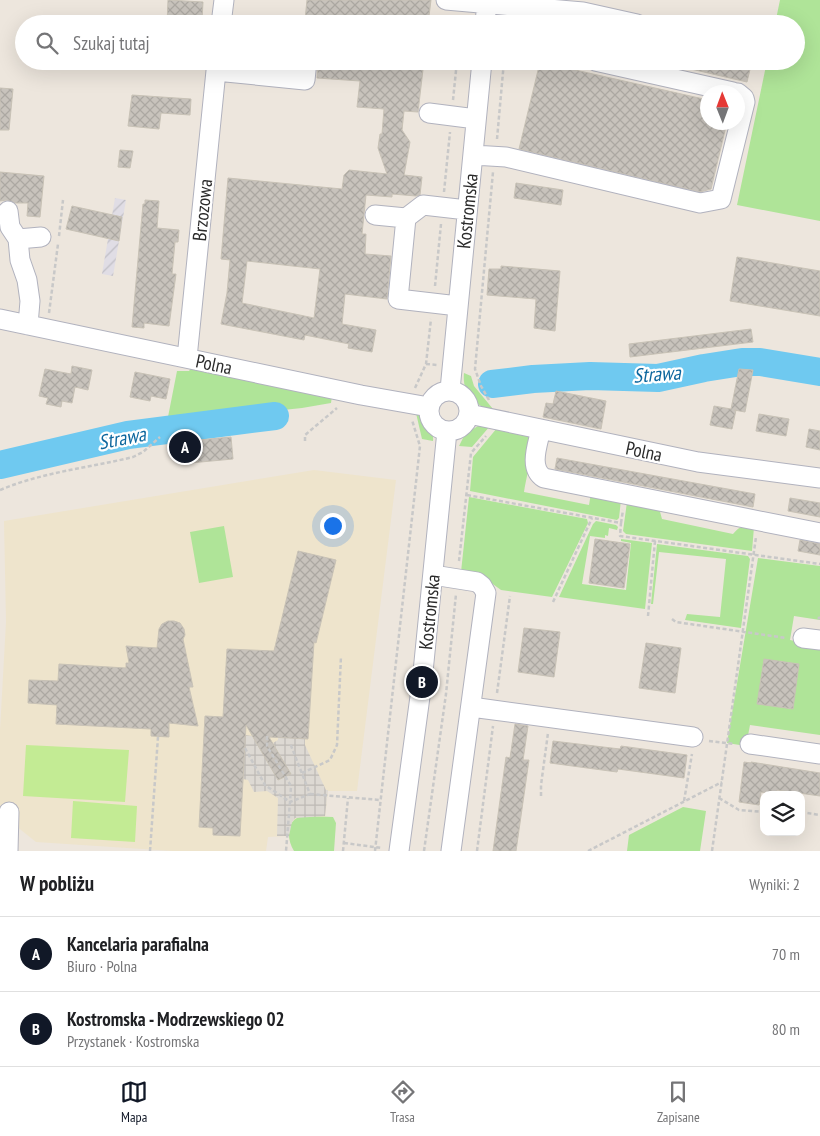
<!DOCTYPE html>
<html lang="pl">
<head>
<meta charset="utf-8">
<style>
  body { margin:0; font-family:"PT Sans Narrow",sans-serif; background:#f2f2f2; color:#202124 }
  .controls { position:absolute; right:15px; bottom:15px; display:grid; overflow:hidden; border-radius:10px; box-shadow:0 5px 20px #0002 }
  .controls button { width:45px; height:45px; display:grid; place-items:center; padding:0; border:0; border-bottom:1px solid #e0e0e0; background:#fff; color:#202124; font:25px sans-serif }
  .compass { position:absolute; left:700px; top:85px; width:45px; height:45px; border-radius:50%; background:#fff; box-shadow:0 5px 20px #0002; rotate:359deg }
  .you { position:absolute; left:332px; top:525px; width:18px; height:18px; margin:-12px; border:4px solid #fff; border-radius:50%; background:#1a73e8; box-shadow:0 0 0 8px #1a73e833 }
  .badge { display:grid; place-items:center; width:32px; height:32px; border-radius:50%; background:#111827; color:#fff; font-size:16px; font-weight:700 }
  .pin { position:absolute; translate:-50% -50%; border:2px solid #fff; box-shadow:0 1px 5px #0006 }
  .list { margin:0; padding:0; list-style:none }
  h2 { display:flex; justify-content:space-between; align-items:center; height:65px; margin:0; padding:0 20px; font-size:21px }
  h2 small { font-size:16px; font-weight:400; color:#757577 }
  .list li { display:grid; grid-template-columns:32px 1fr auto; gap:15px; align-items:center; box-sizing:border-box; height:75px; padding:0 20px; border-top:1px solid #e0e0e0 }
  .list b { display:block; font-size:19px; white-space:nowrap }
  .list p { margin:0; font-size:16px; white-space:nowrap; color:#757577 }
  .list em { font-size:16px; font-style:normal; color:#757577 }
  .icon { flex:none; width:28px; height:28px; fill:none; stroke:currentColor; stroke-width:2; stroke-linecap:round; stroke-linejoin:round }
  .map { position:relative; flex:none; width:820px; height:851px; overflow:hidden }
  .search { position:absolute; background:#fff; box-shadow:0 5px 20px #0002; left:15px; right:15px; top:15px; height:55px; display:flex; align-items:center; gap:12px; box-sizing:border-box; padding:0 18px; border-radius:28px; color:#757577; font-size:19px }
  .sheet { height:215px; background:#fff }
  nav { display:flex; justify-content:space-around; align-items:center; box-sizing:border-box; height:70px; border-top:1px solid #e0e0e0; background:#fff; font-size:14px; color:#757577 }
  nav a { display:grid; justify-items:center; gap:2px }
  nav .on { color:#111827 }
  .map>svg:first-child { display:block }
  .industrial { fill:url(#industrial-furrows) }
  .education { fill:#eee4cc }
  .green { fill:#afe498 }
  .pitch { fill:#c3eb94 }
  .plaza { fill:url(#plaza-grid) }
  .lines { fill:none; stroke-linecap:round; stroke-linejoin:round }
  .river { stroke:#6fc9f0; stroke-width:28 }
  .building { fill:url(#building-cross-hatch); stroke:#c8c2b6; fill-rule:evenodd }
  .minor-casing { stroke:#b1b2be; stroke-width:21 }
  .path { stroke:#c8c8c8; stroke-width:2.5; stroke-dasharray:4 2.5; stroke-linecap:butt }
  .minor { stroke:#fff; stroke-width:19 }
  .labels { text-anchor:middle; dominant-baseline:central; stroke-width:4.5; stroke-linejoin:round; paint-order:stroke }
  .street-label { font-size:19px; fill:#2b2b2b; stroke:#fff }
  .water-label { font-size:20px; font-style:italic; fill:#0c669d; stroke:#fff }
</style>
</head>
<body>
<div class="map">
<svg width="820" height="851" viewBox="0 0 820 851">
  <defs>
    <pattern id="industrial-furrows" width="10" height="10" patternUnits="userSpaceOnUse" patternTransform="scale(1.25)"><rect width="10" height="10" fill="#e0dde5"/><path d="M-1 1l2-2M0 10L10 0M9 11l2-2" fill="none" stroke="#c0bec5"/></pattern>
    <pattern id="plaza-grid" width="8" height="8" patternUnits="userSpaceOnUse" patternTransform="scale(1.25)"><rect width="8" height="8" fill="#ddd9d3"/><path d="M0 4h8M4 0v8" fill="none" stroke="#bebab5"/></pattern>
    <pattern id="building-cross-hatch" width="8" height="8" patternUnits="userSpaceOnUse" patternTransform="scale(1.25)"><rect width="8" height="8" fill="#c8c3bc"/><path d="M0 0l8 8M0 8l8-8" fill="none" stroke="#aca8a2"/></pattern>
  </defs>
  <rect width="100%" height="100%" fill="#ede6dd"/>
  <path class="industrial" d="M115 198 126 200 113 276 102 274Z"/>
  <path class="education" d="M314 470 396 480 357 791H328L325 818 291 838 286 836 268 837 266 851H173L36 842 16 826 0 811V730L6 622 4 521Z"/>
  <path class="green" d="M780 0H820V221L737 205 767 61H796V24H775Z
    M192 367 332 396 331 403 302 408 167 422 177 371H189Z
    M464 373 471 376 474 386 493 409 492 411C474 404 462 394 464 373Z
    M416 413C428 419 434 429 433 441L422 439Z
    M478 426H490L472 447 459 446 465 434Z
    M497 428 528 435C535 447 526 478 524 492L589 505 591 493 621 500 619 518 617 520 470 491 473 457Z
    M469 497 587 519 588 523 552 597 501 590 490 582 461 572Z
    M627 502 659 508 662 519 733 534C740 526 744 525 754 527L752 551 626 534 623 531Z
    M596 521 616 525 618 527 617 530 609 528 608 536 605 535V538L590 536 582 584 626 590 631 543 621 541V539L652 543 645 609 559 597 593 524Z
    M224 526 233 577 199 583 190 532Z
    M657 544 748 556 750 559 741 628 685 620 687 614 720 617 726 559 659 552 653 604H651Z
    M758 558 820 566V620L794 616 790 640 820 646V735L750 725 746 746 727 743Z
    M683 807 706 811 700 851H627L629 835Z
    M304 816 333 817 336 823 334 851H294C286 838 286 818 304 816Z"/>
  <path class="pitch" d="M26 745 129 750 125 802 23 796Z
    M73 801 137 806 135 842 71 838Z"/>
  <path class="plaza" d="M245 735 252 736 279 780 291 774 273 743 278 740V737L305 739V745L326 790H328L325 816 295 818 292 822 289 836H277L278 798 267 791 254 792 248 780 243 779Z"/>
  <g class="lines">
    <path class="river" d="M492 384 533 379 590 376 658 378 704 368 742 362H760L820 372
      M0 465 128 435 275 416"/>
  </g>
  <path class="building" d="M168 0 203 2 202 20 198 19V24H167Z
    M307 0H431L428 24H331L305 20Z
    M318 61H424L418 112 404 111 402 130 410 142 404 175 422 177 420 195 416 196 392 194V197L366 195 362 234H366L365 254 391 256 387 299 345 294 342 324 376 330 372 352 348 348 349 344 305 335 304 340 221 324 227 293 230 260 221 259 228 178 342 189 344 175 349 170 387 174 378 148 380 134H382L384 109 357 107 360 81 317 78ZM247 261 320 269 314 318 242 303Z
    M678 61H752L747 82 678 66Z
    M540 62 708 100V122H727L711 189 700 192 519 149Z
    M0 88 13 89 9 130H0Z
    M132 95 191 99 190 115 161 113 159 129 128 126Z
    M120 150 133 151 130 168 118 167Z
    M0 172 44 176 40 217 27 216 28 203H15L7 200 0 201Z
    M516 183 563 190 561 205 514 198Z
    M145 200 159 201 157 228 179 230 178 242H175L172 274H176L169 326 144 323V328L132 327 143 204H145Z
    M72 206 122 217 119 241 66 229Z
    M737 257 820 271V316L730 301Z
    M501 266 560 271 555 331 534 328 536 299 487 295 489 269H501Z
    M751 329 753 342 630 357 629 344Z
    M72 366 92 370 88 390 75 387 72 403 62 401 61 407 46 404 48 398 39 396 45 369 71 374Z
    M739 369 753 370 745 412 734 410H736L732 429 710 425 714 406 731 409Z
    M135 372 170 379 166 399 151 396 150 401 130 397Z
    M556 391 606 401 601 429 543 417 546 403 553 404Z
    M759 414 789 419 786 436 756 431Z
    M809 429 820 431V450L806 447Z
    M231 437 233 459 190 463V461L184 462 182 444 188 443V441Z
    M557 458 755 494 753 507 555 469Z
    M790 498 820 503V517L788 511Z
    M595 539 630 544 624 588 589 583Z
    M800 540 820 544V555L798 551Z
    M298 551 336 560 316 643 314 642 308 739 269 737 291 774 278 780 246 725 240 836 213 835V828L199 827 205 716 223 717 227 649 274 651Z
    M168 621H174L180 623 184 629 185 635 183 639 193 687H189L198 726 169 723V737L151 736V729L56 724 57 705 28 703 29 680 58 681 59 664 126 668V663H129L126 646 157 648 159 629 162 624Z
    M524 628 560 632 554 677 518 672Z
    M646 643 681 648 675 693 639 688Z
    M764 659 799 664 793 709 757 704Z
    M515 724 528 726 523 760H529L516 851H493L506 757 510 758Z
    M553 741 620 749 621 746 687 755 684 778 618 769 617 772 550 763Z
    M744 762 751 763V762L820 773V796L777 790 776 794 761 792 759 805 739 802Z"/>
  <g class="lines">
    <defs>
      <path id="minor" d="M446 0 583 12 637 24
        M221 24 224 0
        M485 24 487 0
        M595 61 733 92
        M216 71 305 80 307 61
        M429 113 476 119
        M473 155 506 157 700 203 721 199 745 102 744 98 738 93
        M8 211 10 227 18 239 20 260 27 280 30 301 28 325
        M375 215 406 218 398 299 458 306
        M406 218 423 205 467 210
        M18 239 41 237
        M0 319 361 395 429 407
        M187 358 217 61
        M450 390 482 61
        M429 411a20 20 0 1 1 40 0a20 20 0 1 1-40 0Z
        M469 414 698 462 820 478
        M541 429C538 444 528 468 544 478L820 533
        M433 575 477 582 482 586 486 593 451 851
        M803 638 820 640
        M471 707 693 737
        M750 744 820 754
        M8 851 9 812
        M399 851 422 682 447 431"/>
    </defs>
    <use href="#minor" class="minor-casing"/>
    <path class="path" d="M453 100 457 61
      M497 139 504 61
      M444 192 450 132
      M59 236 63 200
      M435 286 441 224
      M49 313 58 244
      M426 364 437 365
      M415 388 426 364 431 319
      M489 400 481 386 475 369 493 172
      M305 441V435L337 408
      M0 490C43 472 88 468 133 457L143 452 160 437
      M467 495 621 523 620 536 820 564
      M621 523 623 510
      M459 561 471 453 486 436
      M553 602 592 518
      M648 616 655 541
      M672 619 676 622 786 638
      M818 619 820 617
      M497 693 510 596
      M267 736V746L291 786 290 802 310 794 290 743
      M709 741 734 744
      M245 748 265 785 290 802 286 851
      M302 773 330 760 337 745 341 656
      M310 794 380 800
      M541 796V785L548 733
      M719 798 739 810 764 812
      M684 801 692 754
      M801 812 820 815
      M344 843 382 848
      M150 851 158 737
      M343 851 348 798
      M375 851 420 446 412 420
      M424 851 446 694 456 594
      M477 851 493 726
      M588 851 722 782
      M712 851 756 537"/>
    <use href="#minor" class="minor"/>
  </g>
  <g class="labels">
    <g class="street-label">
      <text transform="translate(202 210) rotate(-84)">Brzozowa</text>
      <text transform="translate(467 211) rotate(-84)">Kostromska</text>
      <text transform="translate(214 364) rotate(12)">Polna</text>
      <text transform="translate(644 451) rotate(12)">Polna</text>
      <text transform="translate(429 612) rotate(-84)">Kostromska</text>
    </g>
    <g class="water-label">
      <text transform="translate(657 374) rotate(-4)">Strawa</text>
      <text transform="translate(122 438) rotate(-11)">Strawa</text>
    </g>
  </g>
</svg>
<div class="controls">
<button><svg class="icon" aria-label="layers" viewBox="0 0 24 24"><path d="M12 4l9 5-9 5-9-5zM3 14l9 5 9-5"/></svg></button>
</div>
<svg class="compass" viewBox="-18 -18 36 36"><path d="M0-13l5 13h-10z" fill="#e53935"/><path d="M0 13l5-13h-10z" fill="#757577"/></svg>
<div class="you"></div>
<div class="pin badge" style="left:185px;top:447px">A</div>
<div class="pin badge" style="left:422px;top:682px">B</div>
<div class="search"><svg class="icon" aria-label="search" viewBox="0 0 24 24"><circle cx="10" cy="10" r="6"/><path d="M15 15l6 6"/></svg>Szukaj tutaj</div>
</div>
<section class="sheet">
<h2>W pobliżu<small>Wyniki: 2</small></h2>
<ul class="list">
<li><span class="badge">A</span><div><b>Kancelaria parafialna</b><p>Biuro · Polna</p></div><em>70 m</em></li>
<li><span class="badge">B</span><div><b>Kostromska - Modrzewskiego 02</b><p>Przystanek · Kostromska</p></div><em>80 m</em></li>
</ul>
</section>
<nav>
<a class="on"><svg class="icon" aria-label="map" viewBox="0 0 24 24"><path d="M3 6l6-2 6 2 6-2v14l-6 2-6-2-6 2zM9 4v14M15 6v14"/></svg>Mapa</a>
<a><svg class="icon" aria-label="directions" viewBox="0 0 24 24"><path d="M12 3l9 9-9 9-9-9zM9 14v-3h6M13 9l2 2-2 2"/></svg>Trasa</a>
<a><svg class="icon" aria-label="saved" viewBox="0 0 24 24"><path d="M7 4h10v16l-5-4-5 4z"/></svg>Zapisane</a>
</nav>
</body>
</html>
